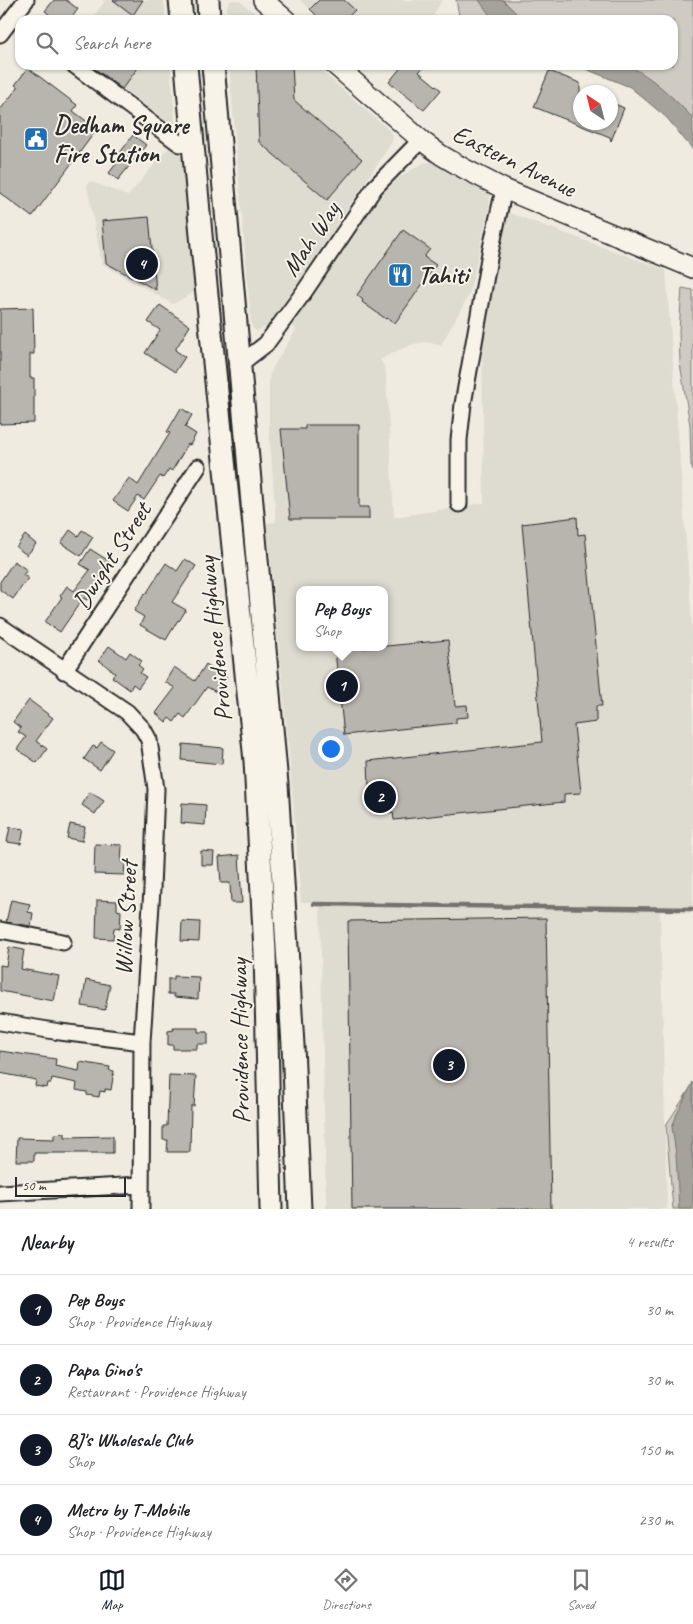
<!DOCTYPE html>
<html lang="en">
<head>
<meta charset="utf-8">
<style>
  body { margin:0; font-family:Caveat,sans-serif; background:#f6f6f6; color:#202124 }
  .compass { position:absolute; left:573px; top:85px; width:45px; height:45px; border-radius:50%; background:#fff; box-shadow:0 1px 4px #0004; rotate:325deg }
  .scale { position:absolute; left:15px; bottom:12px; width:111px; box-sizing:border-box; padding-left:5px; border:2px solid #2b2b2b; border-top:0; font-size:14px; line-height:18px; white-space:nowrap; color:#2b2b2b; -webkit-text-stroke:4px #f7f3e8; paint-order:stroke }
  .you { position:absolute; left:330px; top:748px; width:18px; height:18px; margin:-12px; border:4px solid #fff; border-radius:50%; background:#1a73e8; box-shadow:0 0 0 8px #1a73e833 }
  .badge { display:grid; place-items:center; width:32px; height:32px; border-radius:50%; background:#111827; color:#fff; font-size:16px; font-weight:700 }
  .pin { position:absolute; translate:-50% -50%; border:2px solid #fff; box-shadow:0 1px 5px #0006 }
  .popup { position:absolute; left:296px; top:586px; width:92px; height:65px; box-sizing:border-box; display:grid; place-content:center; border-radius:10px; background:#fff; filter:drop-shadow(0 1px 4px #0005); font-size:16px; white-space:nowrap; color:#757577 }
  .popup b { font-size:19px; color:#202124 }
  .popup::after { content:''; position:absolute; left:50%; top:100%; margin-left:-10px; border:10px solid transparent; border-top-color:#fff }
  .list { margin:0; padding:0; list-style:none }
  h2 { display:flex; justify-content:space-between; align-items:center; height:65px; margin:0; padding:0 20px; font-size:21px }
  h2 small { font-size:16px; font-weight:400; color:#757577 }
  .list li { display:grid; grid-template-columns:32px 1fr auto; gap:15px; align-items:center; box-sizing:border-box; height:70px; padding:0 20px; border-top:1px solid #e0e0e0 }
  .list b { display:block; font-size:19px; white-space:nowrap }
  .list p { margin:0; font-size:16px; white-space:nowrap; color:#757577 }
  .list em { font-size:16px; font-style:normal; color:#757577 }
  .icon { flex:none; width:28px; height:28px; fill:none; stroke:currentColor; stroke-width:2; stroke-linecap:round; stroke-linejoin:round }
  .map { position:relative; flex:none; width:693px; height:1209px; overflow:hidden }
  .search { position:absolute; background:#fff; box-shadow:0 1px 4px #0004; left:15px; right:15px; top:15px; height:55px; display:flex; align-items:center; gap:12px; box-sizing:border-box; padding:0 18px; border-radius:15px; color:#757577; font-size:19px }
  .sheet { height:345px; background:#fff }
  nav { display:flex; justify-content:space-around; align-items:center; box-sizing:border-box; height:70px; border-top:1px solid #e0e0e0; background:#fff; font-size:14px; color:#757577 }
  nav a { display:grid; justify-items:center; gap:2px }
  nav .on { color:#111827 }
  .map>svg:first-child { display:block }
  .built { fill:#dedbd1; fill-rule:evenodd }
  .green { fill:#cfcbc2; stroke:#7d7b76 }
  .water { fill:#a4a29a; stroke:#74726e }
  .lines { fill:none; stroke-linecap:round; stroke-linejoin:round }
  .stream { stroke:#74726e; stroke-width:4.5 }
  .building { fill:#b8b5ae; stroke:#2b2b2b }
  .minor-casing { stroke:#2b2b2b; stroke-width:19 }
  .major-casing { stroke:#2b2b2b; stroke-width:22 }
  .highway-casing { stroke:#2b2b2b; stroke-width:25 }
  .minor { stroke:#f7f3e8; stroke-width:15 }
  .major { stroke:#f7f3e8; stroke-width:19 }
  .highway { stroke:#f7f3e8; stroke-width:21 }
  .labels { text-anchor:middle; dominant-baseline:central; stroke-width:4; stroke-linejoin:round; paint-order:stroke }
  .poi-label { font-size:25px; font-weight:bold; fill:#2b2b2b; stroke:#f7f3e8; text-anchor:start }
  .street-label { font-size:25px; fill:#2b2b2b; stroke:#f7f3e8 }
</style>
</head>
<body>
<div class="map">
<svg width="693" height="1209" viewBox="0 0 693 1209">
  <rect width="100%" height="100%" fill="#efebe0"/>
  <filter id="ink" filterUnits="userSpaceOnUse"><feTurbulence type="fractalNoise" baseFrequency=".02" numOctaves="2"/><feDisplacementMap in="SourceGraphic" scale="10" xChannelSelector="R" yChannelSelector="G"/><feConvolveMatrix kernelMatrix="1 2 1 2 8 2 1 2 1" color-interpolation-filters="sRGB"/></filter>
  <g filter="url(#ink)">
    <path class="built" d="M102 0H164L166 20H91L104 2Z
      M235 0 241 2 263 20H226L227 5 230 1Z
      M300 0H442L431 20H323Z
      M91 65H170L176 128Z
      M229 65H315L391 132 393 136 392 142 298 283 267 326 257 331 253 329 251 322Z
      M168 148 185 159 196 291 173 304 102 264 87 186 90 181 128 196Z
      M425 162 433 163 486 191 490 195 489 207 469 295 441 345 425 342 414 344 396 351 380 360 384 366 386 374 394 517 484 503 482 341 507 212 666 270 693 638V913L660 912 667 1209H326L320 902H301L289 753 267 523 276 522 269 427V377L273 367 296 330 292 324 377 200 398 178ZM300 590H384V647H300Z"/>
    <path class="green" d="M456 0H693V118C672 97 651 77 624 65H673V20H460Z
      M682 288 693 290V471L691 465 690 425 680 363 679 331Z
      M693 1084V1209H673L666 1125Z"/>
    <path class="water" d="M479 0H503L523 20H496L489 14Z
      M576 65C591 65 607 63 622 65 645 68 677 102 693 118V150L667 118 630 87Z
      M693 1082V1140L691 1148 693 1160V1209H679L676 1154 672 1127 677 1114Z"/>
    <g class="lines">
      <path class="stream" d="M314 904 693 909"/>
    </g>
    <path class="building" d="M54 0H66L78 9 70 20H44L49 14 45 11Z
      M113 0H143L133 15Z
      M319 0H344L355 10 345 20H321L310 9Z
      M90 65H140L122 89Z
      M256 65H292L294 100 362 159 327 200 259 142Z
      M403 65H425L419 72 441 90 424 110 389 82Z
      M28 68 77 105 73 111 97 129 32 217 0 193V110L18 87 15 85Z
      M549 71 580 83V122H610V102L624 108 611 141 610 137 534 107Z
      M133 135 146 145 118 180 109 173 123 155 120 153Z
      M149 217 156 290 106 263 102 221Z
      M403 230 430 249 424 257 436 265 395 323 387 318 386 319 362 302 363 300 357 295Z
      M160 305 190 326 175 350 185 357 175 372 145 353 160 330 148 322Z
      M33 308 34 354H30V378H34V423L0 424V309Z
      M181 408 192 415 185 427 196 434 190 445 188 444 172 471 169 469 163 478 160 476 144 500 138 496 128 511 113 501 129 478 138 485 170 433 167 432Z
      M305 425H359V507H369V519H290L281 429H305Z
      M577 517 578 535 585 534 602 706H596V722L574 725 581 793 564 794V802L394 820 393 812 376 814 374 788H369L368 761 542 742 522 524Z
      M70 530 78 536 82 530 93 537 81 556 61 543Z
      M25 535 36 544 27 555 16 547Z
      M90 549 109 561 107 563 111 566 87 600 83 598 60 632 45 622 62 597 60 596 67 586 74 591 90 570 80 564Z
      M185 559 196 566 172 602 186 610 179 621 178 620 166 640 140 625 144 617 134 611 145 593 146 594 166 563 177 571Z
      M14 561 27 570 23 575 28 578 13 599 0 590V582Z
      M448 640 455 706 467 705 468 717 456 718V723L344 735 335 651Z
      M109 646 126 658 130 652 142 661 138 665 143 669 140 673 146 677 138 688 133 684 130 690 112 677 115 673 99 660Z
      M206 664 227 678 218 693 207 687 185 718 180 714 174 722 169 718 166 722 156 713 175 688 165 682 174 667 195 681Z
      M29 700 53 718 36 741 47 749 37 763 17 749 26 737 18 732 21 728 13 722Z
      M101 742 113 750 100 770 84 759 93 746 97 748Z
      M183 744 223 748 222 764 182 760Z
      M90 792 104 801 95 814 82 805Z
      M182 803 206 805 205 825 181 823Z
      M70 824 85 827 82 841 67 838Z
      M10 827 24 829 21 844 7 842Z
      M95 844 122 845 121 862H125L124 875 94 874Z
      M201 851 214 852 213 865H201Z
      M239 855 242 903H231L230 883H221L219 857Z
      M11 900 30 904 28 912 33 913 31 926 6 922Z
      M97 900 117 901V910L121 911 120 929 114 928 113 939 96 938Z
      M546 918 551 1209H352L348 921Z
      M182 921 200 922 199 942 181 941Z
      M9 947 24 950 21 969 59 976 54 1001 0 991V965L6 966Z
      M174 976 199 977 198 999 174 997V994H168V979H174Z
      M86 980 110 985 105 1010 82 1006Z
      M173 1028H198V1032H208V1044H197V1049H173V1045H168V1031L174 1030Z
      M0 1051 56 1059 55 1066 79 1071 80 1062 110 1067 109 1070 114 1071 111 1090 105 1089V1092L100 1091 99 1097 87 1095V1092L76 1090 77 1083 52 1078 51 1083H48L47 1088 35 1086 36 1080 0 1073Z
      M169 1075 196 1076 194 1106H191L190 1152H167L168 1140H163V1126H167Z
      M65 1133V1137L113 1136V1153H34V1161H16L17 1138 54 1139V1134Z"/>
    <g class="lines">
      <defs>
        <path id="minor" d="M0 34 26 0
          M74 65 180 144
          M240 364 266 344 304 292 375 187 421 140
          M459 504V440L463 404 490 253 504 189
          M0 626 127 712 143 729 149 740 156 789 152 889 142 1042 141 1209
          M64 671 198 467
          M0 930 63 942
          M0 1022 60 1032 142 1042
          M0 1193 140 1185"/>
        <path id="major" d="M263 0 286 20
          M335 65 421 140 441 155 465 169 504 189 693 268"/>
        <path id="highway" d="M180 0 182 20
          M208 0 209 20
          M186 65 202 246 255 761 265 952 271 1209
          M213 65 277 784 293 1045 300 1209"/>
      </defs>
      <use href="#minor" class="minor-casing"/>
      <use href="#major" class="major-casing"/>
      <use href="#highway" class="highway-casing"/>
      <use href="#minor" class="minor"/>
      <use href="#major" class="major"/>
      <use href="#highway" class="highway"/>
    </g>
  </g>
  <defs>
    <symbol id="civic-square" viewBox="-11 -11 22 22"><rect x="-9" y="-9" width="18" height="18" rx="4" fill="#1f6fb2" stroke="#f7f3e8"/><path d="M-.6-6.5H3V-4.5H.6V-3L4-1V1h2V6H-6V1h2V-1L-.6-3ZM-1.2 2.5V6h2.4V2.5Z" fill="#fff"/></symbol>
    <symbol id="restaurant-square" viewBox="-11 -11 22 22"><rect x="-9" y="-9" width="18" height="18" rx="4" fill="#1f6fb2" stroke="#f7f3e8"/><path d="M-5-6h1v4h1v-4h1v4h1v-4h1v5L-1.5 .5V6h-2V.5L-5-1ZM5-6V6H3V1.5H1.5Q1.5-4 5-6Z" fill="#fff"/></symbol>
  </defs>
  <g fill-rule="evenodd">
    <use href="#civic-square" x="22" y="125" width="28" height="28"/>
    <use href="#restaurant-square" x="386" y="261" width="28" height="28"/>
  </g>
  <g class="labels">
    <g class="poi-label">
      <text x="54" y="125">Dedham Square<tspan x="54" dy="29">Fire Station</tspan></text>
      <text x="418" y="275">Tahiti</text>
    </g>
    <g class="street-label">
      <text transform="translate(514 161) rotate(26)">Eastern Avenue</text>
      <text transform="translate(311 239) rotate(-56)">Mah Way</text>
      <text transform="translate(112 556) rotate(-57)">Dwight Street</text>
      <text transform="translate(215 639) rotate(-96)">Providence Highway</text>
      <text transform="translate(126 918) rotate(-87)">Willow Street</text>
      <text transform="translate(240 1041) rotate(-91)">Providence Highway</text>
    </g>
  </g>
</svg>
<svg class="compass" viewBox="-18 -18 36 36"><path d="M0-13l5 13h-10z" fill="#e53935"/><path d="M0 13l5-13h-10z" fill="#757577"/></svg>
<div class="scale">50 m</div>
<div class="you"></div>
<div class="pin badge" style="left:342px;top:686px">1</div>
<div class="popup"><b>Pep Boys</b>Shop</div>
<div class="pin badge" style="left:380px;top:797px">2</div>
<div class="pin badge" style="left:449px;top:1065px">3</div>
<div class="pin badge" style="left:142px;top:264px">4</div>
<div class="search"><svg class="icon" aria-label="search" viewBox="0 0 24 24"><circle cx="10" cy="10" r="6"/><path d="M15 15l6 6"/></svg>Search here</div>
</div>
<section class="sheet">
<h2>Nearby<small>4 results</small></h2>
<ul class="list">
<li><span class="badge">1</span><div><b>Pep Boys</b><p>Shop · Providence Highway</p></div><em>30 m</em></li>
<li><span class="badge">2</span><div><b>Papa Gino's</b><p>Restaurant · Providence Highway</p></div><em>30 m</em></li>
<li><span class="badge">3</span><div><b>BJ's Wholesale Club</b><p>Shop</p></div><em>150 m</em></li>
<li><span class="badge">4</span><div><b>Metro by T-Mobile</b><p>Shop · Providence Highway</p></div><em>230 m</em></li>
</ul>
</section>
<nav>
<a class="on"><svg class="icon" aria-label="map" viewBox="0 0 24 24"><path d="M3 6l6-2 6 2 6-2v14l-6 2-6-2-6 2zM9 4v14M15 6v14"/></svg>Map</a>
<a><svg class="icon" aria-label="directions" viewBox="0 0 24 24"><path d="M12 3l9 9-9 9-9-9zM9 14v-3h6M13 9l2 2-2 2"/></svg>Directions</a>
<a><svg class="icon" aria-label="saved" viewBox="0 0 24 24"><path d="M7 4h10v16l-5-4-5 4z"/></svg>Saved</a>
</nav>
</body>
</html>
